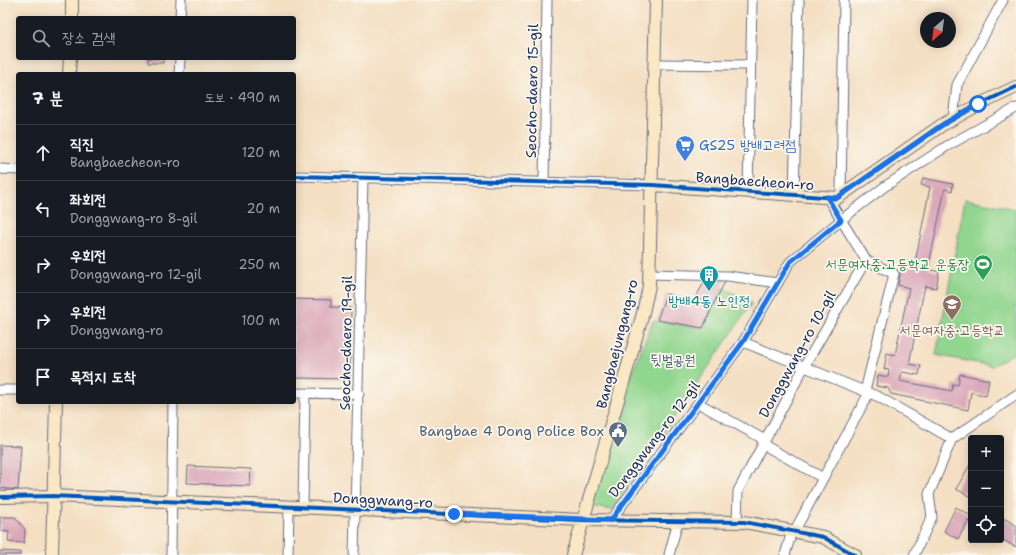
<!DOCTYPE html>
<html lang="ko">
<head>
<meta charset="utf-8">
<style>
  body { margin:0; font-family:"Shantell Sans","Poor Story",sans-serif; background:#20242c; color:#f1f3f6 }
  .controls { position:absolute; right:12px; bottom:12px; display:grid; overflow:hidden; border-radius:4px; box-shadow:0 2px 10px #0003 }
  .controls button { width:36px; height:36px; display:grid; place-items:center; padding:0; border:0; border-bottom:1px solid #363941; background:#171b24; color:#f1f3f6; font:20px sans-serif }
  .compass { position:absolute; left:920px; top:12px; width:36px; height:36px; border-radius:50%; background:#171b24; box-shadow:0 2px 10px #0003; rotate:208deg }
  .stop { position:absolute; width:12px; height:12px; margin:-9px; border:3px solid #1a73e8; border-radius:50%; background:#fff }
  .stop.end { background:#1a73e8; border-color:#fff; box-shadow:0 1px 4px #0008 }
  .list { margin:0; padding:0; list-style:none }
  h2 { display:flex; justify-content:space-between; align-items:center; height:52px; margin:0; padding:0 16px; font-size:17px }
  h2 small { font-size:13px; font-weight:400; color:#9ea1a6 }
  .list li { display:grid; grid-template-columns:26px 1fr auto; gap:12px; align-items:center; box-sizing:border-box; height:56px; padding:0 16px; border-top:1px solid #363941 }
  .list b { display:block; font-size:15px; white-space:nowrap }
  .list p { margin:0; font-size:13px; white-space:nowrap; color:#9ea1a6 }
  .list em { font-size:13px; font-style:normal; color:#9ea1a6 }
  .icon { flex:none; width:22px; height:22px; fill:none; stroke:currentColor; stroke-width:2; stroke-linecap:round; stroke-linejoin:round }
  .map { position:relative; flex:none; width:1016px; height:555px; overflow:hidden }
  .search { position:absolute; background:#171b24; box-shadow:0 2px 10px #0003; left:16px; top:16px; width:280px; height:44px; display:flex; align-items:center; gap:10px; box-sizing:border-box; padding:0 14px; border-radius:4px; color:#9ea1a6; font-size:15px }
  .panel { position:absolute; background:#171b24; box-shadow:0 2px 10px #0003; left:16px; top:72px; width:280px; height:332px; border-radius:4px }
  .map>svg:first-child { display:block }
  .green { fill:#91d68f; stroke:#568276 }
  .building { fill:#daa7b9 }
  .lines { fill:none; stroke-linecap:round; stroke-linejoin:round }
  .street-casing { stroke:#676d81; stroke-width:11 }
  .secondary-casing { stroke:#676d81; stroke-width:14 }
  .street { stroke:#fff; stroke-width:9 }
  .secondary { stroke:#fae7c3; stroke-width:12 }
  .cycleway-casing { stroke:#fbf7ec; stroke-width:6 }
  .cycleway { stroke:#0057b8; stroke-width:4 }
  .route { stroke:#1a73e8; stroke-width:5 }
  .labels { text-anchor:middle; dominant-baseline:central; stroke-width:3.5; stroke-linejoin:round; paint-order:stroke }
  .street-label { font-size:14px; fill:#1b2f5e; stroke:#fbf7ec }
  .shop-label { font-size:14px; fill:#366cbe; stroke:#fbf7ec; text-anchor:start }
  .leisure-label { font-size:14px; fill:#27864d; stroke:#fbf7ec; text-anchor:end }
  .culture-label { font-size:14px; fill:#0d838f; stroke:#fbf7ec }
  .education-label { font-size:14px; fill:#785e54; stroke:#fbf7ec }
  .park-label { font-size:14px; fill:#38596a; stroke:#fbf7ec }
  .service-label { font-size:14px; fill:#4e5e75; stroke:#fbf7ec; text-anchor:end }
</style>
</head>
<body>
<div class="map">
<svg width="1016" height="555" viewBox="0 0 1016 555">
  <rect width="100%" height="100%" fill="#fbf7ec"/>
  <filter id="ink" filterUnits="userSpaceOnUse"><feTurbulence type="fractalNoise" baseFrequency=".025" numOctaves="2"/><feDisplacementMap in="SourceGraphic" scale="8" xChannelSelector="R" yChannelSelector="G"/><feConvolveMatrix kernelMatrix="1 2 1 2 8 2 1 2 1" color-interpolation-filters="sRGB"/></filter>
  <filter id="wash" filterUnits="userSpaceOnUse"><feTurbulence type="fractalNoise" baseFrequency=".012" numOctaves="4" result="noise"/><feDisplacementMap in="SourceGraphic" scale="16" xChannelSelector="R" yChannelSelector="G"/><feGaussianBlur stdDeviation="0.9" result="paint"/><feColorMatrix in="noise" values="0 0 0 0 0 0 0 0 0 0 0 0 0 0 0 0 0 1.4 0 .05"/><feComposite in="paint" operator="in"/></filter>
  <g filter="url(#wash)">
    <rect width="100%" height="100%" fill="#f4dfc2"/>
    <path class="green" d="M965 199 1016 209V352L992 366 936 355Z
      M722 287 752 303 611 510 587 505 610 430 653 321 703 328Z"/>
    <g id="blocks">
      <path class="building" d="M148 58H163V63H148Z
        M923 178 953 184 952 191 945 189 928 269 939 272 936 288 925 286 909 364 921 366 919 375 902 372 900 381 952 391 953 384 958 385 960 374 989 380 986 396 971 392 968 410 891 394 888 388 876 386 878 375 888 377 889 370 884 369 887 353 895 355 909 288 898 285 903 260 915 263 930 187 921 185Z
        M708 275 728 276 713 305 703 328 657 320 666 294 713 305 696 297Z
        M294 299 331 300V307L351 308 350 379 294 378Z
        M0 445 21 446 18 490 0 488Z
        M971 463V497L956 489Z
        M188 466 251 469 250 486 187 483Z
        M956 507 969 515 971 512V522L968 521 958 539 944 531Z
        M0 517H15L25 529 24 543 8 542 9 532 0 531Z
        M1001 517 1016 525V547L1001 539Z
        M0 551 20 552V555H0Z"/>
    </g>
  </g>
  <g filter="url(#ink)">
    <use href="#blocks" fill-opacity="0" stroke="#676d81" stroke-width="1"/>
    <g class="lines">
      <defs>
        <path id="street" d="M180 18 181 0
          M655 64 750 65
          M179 74 180 58
          M953 119 957 85 1003 0
          M0 169 18 170
          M294 176 653 185
          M544 182 547 0
          M748 191 752 0
          M794 195 799 0
          M841 195 844 0
          M827 197 866 260 894 274 865 391
          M649 274 728 276 778 283
          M743 342 879 397 952 439
          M0 390H18
          M294 393 359 394
          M698 403 765 440
          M762 444 823 478
          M303 507 305 393
          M611 520 743 342 790 262 841 220 884 187 947 146 1016 108
          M737 522 738 491 804 367 866 260
          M794 532 869 393
          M171 555 173 402
          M288 555 289 507
          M354 555 363 178
          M669 555 678 521
          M785 555 792 531
          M914 555 932 517 929 494 952 439 1016 395"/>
        <path id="secondary" d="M72 18V0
          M69 74 70 58
          M653 185 837 198 942 125 978 105 1016 87
          M0 497 53 496 583 520 744 522 823 537 855 555
          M52 555 56 402
          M573 555 642 317 649 286 656 0"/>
      </defs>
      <use href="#street" class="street-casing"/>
      <use href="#secondary" class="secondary-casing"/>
      <use href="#street" class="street"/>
      <use href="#secondary" class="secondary"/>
      <defs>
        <path id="cycleway" d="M294 176 653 185 837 198 942 125 978 105 1016 87
          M0 497 53 496 583 520 744 522 823 537 855 555"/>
      </defs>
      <use href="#cycleway" class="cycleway-casing"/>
      <use href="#cycleway" class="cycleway"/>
    </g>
  </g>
  <g class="lines" filter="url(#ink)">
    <path class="route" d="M454 514 611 520 743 342 790 262 841 220 827 197 837 198 942 125 978 104"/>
  </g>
  <defs>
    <symbol id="supermarket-pin" viewBox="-11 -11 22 30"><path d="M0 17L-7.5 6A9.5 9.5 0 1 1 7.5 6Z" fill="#3f7fe0" stroke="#fbf7ec"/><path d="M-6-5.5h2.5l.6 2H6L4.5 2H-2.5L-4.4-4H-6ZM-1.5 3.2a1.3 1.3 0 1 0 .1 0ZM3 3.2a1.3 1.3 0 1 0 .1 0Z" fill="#fff"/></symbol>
    <symbol id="stadium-pin" viewBox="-11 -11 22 30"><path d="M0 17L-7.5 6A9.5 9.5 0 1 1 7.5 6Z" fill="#2e9e5b" stroke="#fbf7ec"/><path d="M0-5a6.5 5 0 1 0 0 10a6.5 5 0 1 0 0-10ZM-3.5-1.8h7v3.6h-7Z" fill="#fff"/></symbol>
    <symbol id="building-pin" viewBox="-11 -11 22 30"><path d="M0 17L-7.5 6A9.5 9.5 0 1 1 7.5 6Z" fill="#0f9aa8" stroke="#fbf7ec"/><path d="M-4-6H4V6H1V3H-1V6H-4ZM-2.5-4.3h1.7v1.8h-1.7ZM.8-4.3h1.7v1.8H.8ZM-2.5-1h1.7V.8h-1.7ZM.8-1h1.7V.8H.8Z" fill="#fff"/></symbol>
    <symbol id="school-pin" viewBox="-11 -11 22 30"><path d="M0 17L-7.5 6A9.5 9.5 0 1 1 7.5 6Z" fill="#8d6e63" stroke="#fbf7ec"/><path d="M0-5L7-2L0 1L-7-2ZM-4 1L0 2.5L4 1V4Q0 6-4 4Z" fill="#fff"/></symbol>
    <symbol id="civic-pin" viewBox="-11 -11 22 30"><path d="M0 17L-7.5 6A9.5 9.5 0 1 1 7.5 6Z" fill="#5c6f8a" stroke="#fbf7ec"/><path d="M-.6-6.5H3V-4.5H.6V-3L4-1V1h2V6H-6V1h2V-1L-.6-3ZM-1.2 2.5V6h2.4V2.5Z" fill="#fff"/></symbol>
  </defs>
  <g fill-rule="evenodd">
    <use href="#supermarket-pin" x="674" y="134" width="22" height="30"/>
    <use href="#stadium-pin" x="972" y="253" width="22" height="30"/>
    <use href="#building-pin" x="698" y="264" width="22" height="30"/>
    <use href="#school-pin" x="941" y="293" width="22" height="30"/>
    <use href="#civic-pin" x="607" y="420" width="22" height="30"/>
  </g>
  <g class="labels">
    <g class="street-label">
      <text transform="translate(532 91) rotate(-89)">Seocho-daero 15-gil</text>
      <text transform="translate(755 181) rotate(4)">Bangbaecheon-ro</text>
      <text transform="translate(346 343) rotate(-89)">Seocho-daero 19-gil</text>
      <text transform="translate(617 344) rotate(-76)">Bangbaejungang-ro</text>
      <text transform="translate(797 354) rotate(-61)">Donggwang-ro 10-gil</text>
      <text transform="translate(654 439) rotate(-53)">Donggwang-ro 12-gil</text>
      <text transform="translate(383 500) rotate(3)">Donggwang-ro</text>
    </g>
    <g class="shop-label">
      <text x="699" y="145">GS25 방배고려점</text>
    </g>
    <g class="leisure-label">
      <text x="969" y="264">서문여자중.고등학교 운동장</text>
    </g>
    <g class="culture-label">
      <text x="709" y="301">방배4동 노인정</text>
    </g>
    <g class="education-label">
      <text x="952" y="330">서문여자중·고등학교</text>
    </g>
    <g class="park-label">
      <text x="673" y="360">뒷벌공원</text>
    </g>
    <g class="service-label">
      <text x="604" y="431">Bangbae 4 Dong Police Box</text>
    </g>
  </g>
</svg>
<div class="controls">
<button>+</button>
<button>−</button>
<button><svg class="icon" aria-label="locate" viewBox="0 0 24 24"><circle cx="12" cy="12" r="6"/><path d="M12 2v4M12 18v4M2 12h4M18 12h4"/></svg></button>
</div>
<svg class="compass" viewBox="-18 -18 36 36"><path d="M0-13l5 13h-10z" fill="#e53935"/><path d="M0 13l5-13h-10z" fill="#9ea1a6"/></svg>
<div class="stop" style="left:978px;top:104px"></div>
<div class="stop end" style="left:454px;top:514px"></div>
<div class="search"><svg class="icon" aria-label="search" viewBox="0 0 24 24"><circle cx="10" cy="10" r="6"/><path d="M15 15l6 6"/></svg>장소 검색</div>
<section class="panel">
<h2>7 분<small>도보 · 490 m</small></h2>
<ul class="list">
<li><svg class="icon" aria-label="ahead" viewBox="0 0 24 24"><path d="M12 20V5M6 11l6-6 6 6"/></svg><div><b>직진</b><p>Bangbaecheon-ro</p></div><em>120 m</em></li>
<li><svg class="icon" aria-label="left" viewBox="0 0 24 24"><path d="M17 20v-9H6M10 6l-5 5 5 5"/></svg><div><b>좌회전</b><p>Donggwang-ro 8-gil</p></div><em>20 m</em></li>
<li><svg class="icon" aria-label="right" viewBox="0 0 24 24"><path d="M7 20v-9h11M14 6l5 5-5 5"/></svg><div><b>우회전</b><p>Donggwang-ro 12-gil</p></div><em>250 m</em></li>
<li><svg class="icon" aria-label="right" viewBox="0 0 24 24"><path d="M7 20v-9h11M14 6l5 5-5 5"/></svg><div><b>우회전</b><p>Donggwang-ro</p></div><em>100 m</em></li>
<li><svg class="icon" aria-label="arrive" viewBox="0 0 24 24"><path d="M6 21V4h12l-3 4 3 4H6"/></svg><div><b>목적지 도착</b></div></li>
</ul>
</section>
</div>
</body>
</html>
